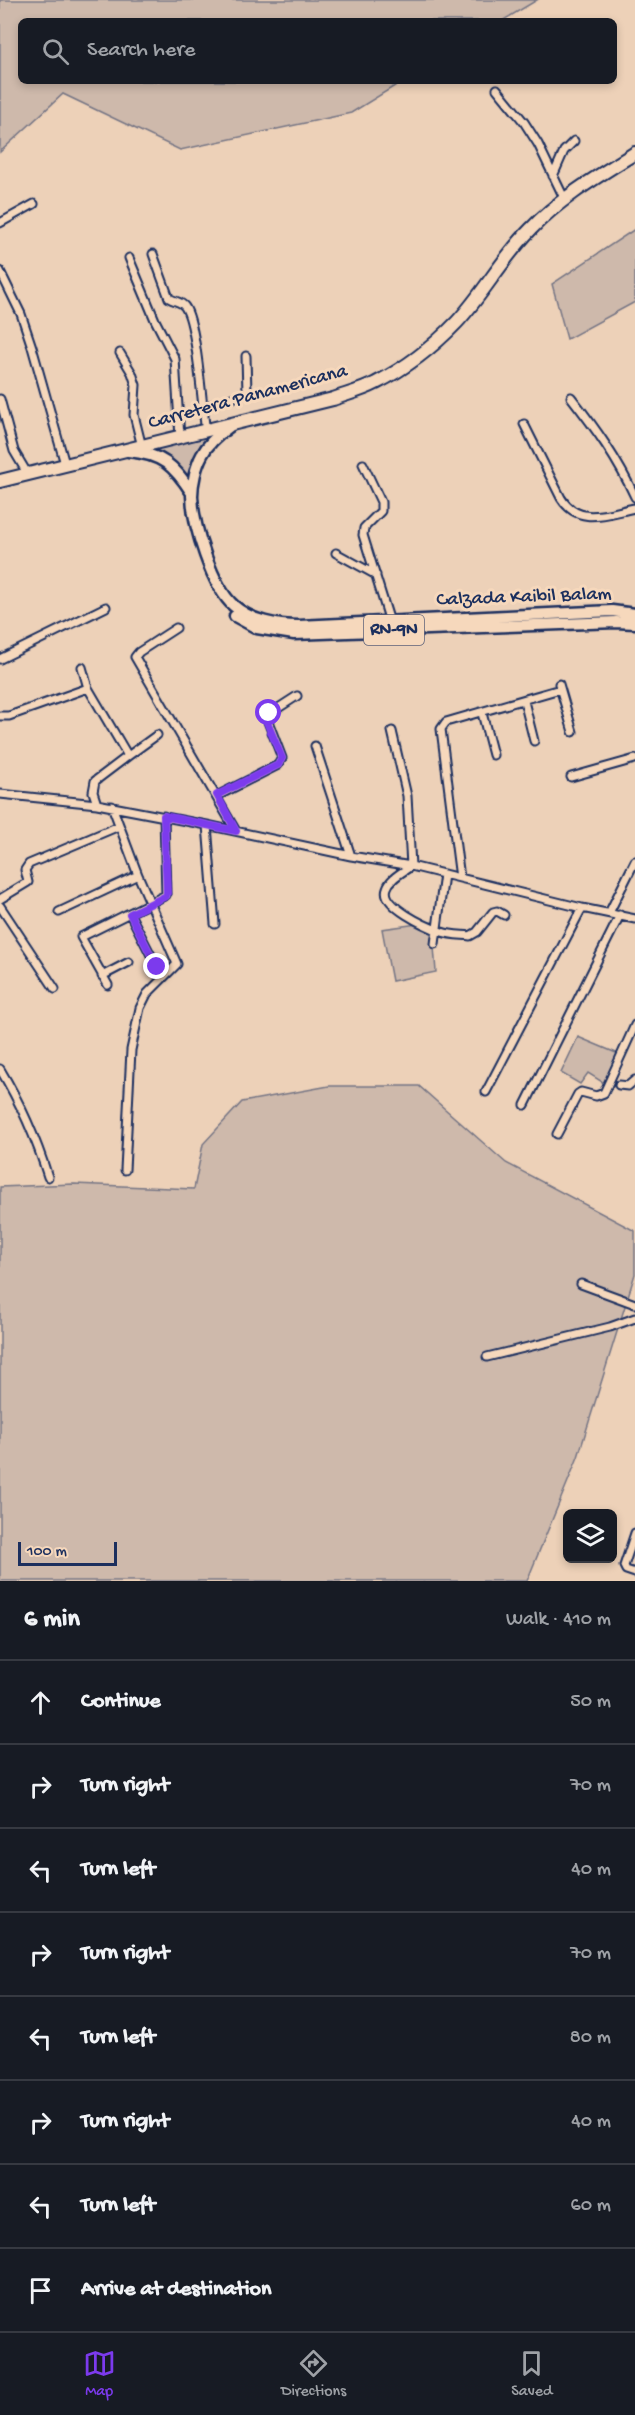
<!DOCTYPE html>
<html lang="en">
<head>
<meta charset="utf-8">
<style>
  body { margin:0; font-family:"Gochi Hand",sans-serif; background:#20242c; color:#f1f3f6 }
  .controls { position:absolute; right:18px; bottom:18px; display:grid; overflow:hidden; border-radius:9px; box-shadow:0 3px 9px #0003 }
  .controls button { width:54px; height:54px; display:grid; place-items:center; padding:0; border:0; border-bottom:2px solid #363941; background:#171b24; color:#f1f3f6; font:30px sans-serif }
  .scale { position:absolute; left:18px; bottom:15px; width:99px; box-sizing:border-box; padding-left:6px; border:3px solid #1b2f5e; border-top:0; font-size:16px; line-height:21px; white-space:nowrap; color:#1b2f5e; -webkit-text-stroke:4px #f6d8bc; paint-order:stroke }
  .stop { position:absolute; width:18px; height:18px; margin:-14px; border:4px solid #7c3aed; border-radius:50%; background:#fff }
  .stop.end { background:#7c3aed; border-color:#fff; box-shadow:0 2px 6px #0008 }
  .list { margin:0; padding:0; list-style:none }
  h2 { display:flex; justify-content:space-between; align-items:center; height:78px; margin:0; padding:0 24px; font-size:26px }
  h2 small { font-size:20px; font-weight:400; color:#9ea1a6 }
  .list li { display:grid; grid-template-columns:39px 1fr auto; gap:18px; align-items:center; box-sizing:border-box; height:84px; padding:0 24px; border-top:2px solid #363941 }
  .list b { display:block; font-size:22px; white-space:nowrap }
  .list em { font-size:20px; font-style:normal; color:#9ea1a6 }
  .icon { flex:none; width:33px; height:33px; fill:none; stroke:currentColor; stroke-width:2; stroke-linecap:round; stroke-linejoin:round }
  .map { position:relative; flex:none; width:635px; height:1581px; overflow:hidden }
  .search { position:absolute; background:#171b24; box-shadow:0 3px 9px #0003; left:18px; right:18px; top:18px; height:66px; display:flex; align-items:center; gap:15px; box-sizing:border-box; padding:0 21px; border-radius:9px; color:#9ea1a6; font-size:22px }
  .sheet { height:750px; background:#171b24 }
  nav { display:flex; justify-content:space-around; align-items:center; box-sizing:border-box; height:84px; border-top:2px solid #363941; background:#171b24; font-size:16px; color:#9ea1a6 }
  nav a { display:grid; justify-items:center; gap:3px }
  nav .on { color:#7c3aed }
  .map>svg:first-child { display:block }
  .green { fill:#ceb9ab; stroke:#747484; stroke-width:1.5 }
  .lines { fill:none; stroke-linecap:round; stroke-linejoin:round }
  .street-casing { stroke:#1b2f5e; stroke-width:11 }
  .primary-casing { stroke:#1b2f5e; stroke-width:15 }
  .highway-casing { stroke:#1b2f5e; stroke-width:16 }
  .street { stroke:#f6d8bc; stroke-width:7 }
  .primary { stroke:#f6d8bc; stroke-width:10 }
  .highway { stroke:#f6d8bc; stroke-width:12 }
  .route { stroke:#7c3aed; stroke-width:8 }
  .labels { text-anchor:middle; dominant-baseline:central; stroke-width:6; stroke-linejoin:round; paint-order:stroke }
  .shield { fill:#f6d8bc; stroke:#5d627a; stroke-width:1.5 }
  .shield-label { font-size:18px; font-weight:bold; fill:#1b2f5e }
  .street-label { font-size:20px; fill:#1b2f5e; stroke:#f6d8bc }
</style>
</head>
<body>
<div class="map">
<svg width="635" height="1581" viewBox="0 0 635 1581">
  <rect width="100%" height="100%" fill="#edd1b8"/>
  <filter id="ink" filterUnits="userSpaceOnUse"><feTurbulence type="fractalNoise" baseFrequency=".0167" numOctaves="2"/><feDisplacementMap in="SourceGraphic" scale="12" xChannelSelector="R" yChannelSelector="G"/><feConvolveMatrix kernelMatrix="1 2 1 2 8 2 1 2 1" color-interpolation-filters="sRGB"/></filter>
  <g filter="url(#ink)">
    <path class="green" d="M0 0H537L502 21H21V81H403L351 113 180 150 63 94 0 152Z
      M635 229V302L567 339 552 284Z
      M213 433 192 490 145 451Z
      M432 922 436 972 392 981 382 929Z
      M578 1037 621 1055 607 1085 588 1073 580 1084 561 1073Z
      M329 1086H419L506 1163 635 1231V1274L578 1457 527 1581H0V1187L74 1184 194 1189 203 1144 242 1102Z"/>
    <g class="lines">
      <defs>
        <path id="street" d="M497 89 524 122 538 144 565 200
          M553 176 564 151 574 141
          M0 223 34 204
          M153 254 169 298C175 302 181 301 185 307 197 324 202 407 206 432
          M129 258 155 320 175 359 180 438
          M0 271 21 314 32 347 65 464
          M120 353 132 373 136 385 134 415 142 447
          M571 397C596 429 618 460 635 497
          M0 399 14 451 27 473
          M202 408 247 393 246 356
          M524 424 561 498C579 527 607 513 635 508
          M363 464 381 502V511L364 528 363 535 390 622
          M336 553 376 575
          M176 628 139 652 135 657 236 831
          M0 659 106 607
          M82 667 88 688 128 756 95 781 93 792 97 804
          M559 684 573 732
          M524 701 534 741
          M482 713 493 755
          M0 716H9L88 688
          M392 731 407 796 411 866C403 872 390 878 387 888 380 906 428 927 442 932 450 935 461 935 470 936L477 932 493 912 497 911 504 915
          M315 746 351 856
          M128 756 157 735
          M571 777 635 759
          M0 794 97 804 207 825 351 856 411 866 582 908 635 919
          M217 796 278 765 282 758 266 716 297 696
          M112 806 138 875 177 964 147 994 140 1008 131 1050 125 1170
          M207 825 215 924
          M460 878 441 729 446 722 560 689
          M0 899 28 882 25 870 29 864 119 826
          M0 906 55 989
          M59 912 138 875
          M609 913 635 861
          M130 914 157 967
          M435 944 444 874
          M102 976 129 962
          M108 985 81 937 166 895 164 816
          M0 1069C21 1104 36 1138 48 1177
          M619 1085 628 1086 635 1080
          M486 1092 582 908
          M525 1105 620 915
          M557 1134 578 1094 581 1092 596 1096 604 1093 635 1025
          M581 1284 635 1304
          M487 1357 610 1327 635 1318
          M635 1533 624 1566 626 1570 635 1573"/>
        <path id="primary" d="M230 426C219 434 208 443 202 455 196 466 192 483 192 496 193 525 212 587 234 606 251 621 277 626 299 626L612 611 635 614
          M128 451C162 454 174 465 192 493
          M235 616 257 628 294 634 616 622 635 623"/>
        <path id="highway" d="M0 481 333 399C347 394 363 390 376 383 406 368 434 346 457 322 484 293 503 257 531 229 560 198 600 175 635 153"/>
      </defs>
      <use href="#street" class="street-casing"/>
      <use href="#primary" class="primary-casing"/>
      <use href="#highway" class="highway-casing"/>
      <use href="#street" class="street"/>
      <use href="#primary" class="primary"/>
      <use href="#highway" class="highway"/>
    </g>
  </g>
  <g class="lines" filter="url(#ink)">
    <path class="route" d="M157 967 130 914 166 896 167 893 164 816 236 831 217 795 278 765 282 758 266 720 269 713"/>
  </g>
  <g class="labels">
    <rect class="shield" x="364" y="615" width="60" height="30" rx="4.5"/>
    <g class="shield-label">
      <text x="394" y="630">RN-9N</text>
    </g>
    <g class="street-label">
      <text transform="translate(248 398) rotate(-15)">Carretera Panamericana</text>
      <text transform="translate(524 598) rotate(-2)">Calzada Kaibil Balam</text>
    </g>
  </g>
</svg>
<div class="controls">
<button><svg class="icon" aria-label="layers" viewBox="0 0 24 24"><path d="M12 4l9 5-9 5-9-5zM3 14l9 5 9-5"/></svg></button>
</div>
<div class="scale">100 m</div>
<div class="stop" style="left:269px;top:713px"></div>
<div class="stop end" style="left:157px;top:967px"></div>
<div class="search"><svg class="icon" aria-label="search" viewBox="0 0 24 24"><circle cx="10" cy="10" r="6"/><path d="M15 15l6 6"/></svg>Search here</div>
</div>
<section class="sheet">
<h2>6 min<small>Walk · 410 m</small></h2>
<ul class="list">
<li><svg class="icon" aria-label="ahead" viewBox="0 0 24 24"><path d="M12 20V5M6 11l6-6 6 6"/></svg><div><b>Continue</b></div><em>50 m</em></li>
<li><svg class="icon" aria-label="right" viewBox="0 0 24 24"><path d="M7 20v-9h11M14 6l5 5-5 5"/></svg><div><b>Turn right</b></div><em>70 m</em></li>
<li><svg class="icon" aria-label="left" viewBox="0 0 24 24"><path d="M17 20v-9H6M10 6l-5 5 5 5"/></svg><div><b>Turn left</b></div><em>40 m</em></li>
<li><svg class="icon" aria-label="right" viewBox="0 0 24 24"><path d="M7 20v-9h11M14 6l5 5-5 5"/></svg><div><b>Turn right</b></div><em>70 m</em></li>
<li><svg class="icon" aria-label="left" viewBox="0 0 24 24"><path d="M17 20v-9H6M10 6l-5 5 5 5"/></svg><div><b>Turn left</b></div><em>80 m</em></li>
<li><svg class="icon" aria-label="right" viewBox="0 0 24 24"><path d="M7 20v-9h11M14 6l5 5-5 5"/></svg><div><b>Turn right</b></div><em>40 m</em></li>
<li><svg class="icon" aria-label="left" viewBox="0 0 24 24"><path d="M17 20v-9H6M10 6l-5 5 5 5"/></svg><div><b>Turn left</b></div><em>60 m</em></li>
<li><svg class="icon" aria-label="arrive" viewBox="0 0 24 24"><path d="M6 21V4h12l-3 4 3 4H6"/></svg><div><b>Arrive at destination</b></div></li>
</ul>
</section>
<nav>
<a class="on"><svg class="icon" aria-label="map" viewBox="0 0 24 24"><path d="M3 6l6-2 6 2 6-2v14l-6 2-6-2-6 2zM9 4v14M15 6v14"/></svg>Map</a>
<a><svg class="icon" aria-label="directions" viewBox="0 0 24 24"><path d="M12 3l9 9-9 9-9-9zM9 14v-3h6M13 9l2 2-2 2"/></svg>Directions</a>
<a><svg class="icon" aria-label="saved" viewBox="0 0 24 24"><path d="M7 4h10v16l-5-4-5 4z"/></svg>Saved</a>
</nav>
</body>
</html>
